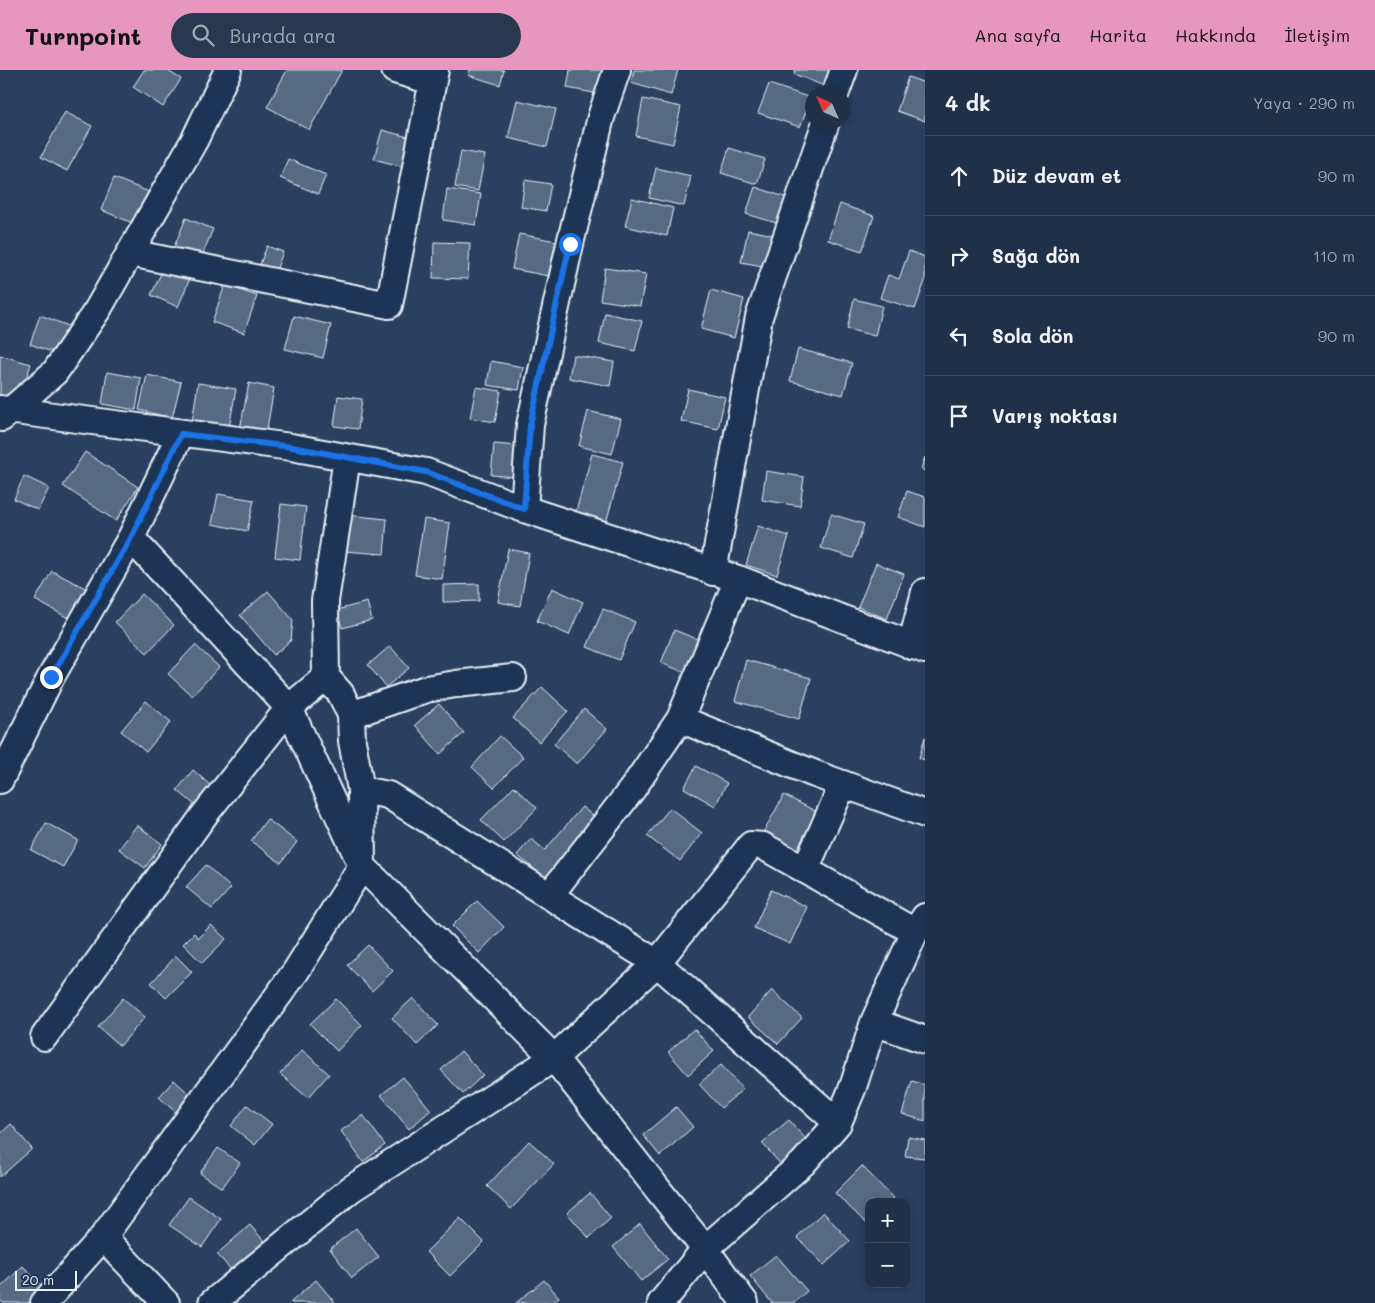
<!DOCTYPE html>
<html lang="tr">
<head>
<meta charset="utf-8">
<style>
  body { margin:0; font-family:Mali,sans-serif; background:#273850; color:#f1f3f6 }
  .controls { position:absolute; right:15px; bottom:15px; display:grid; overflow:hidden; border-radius:10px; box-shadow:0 2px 8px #0003 }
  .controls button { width:45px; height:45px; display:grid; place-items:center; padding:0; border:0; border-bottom:1px solid #3c4b61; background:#1f3049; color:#f1f3f6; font:25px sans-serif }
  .compass { position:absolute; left:805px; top:15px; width:45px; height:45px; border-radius:50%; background:#1f3049; box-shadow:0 2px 8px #0003; rotate:315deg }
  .scale { position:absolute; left:15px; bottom:12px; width:62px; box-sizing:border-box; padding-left:5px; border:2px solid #e8f1f8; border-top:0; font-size:14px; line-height:18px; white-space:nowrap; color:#e8f1f8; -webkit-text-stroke:4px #1d3557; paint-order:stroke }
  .stop { position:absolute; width:15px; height:15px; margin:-11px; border:4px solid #1a73e8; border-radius:50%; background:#fff }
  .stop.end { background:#1a73e8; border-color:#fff; box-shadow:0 1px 5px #0008 }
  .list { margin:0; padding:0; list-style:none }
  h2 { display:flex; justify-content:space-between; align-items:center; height:65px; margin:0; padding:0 20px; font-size:21px }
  h2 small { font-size:16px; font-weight:400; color:#a1a9b4 }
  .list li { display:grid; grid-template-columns:32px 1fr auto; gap:15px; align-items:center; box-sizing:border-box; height:80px; padding:0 20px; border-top:1px solid #3c4b61 }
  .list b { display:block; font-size:19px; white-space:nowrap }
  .list em { font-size:16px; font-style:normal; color:#a1a9b4 }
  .icon { flex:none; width:28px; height:28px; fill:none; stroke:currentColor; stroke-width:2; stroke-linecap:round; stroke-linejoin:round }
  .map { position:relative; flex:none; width:925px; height:1233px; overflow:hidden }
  header { display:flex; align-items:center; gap:30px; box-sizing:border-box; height:70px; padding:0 25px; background:#e797bd; color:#111 }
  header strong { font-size:24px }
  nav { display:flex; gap:28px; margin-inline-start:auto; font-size:18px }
  .search { width:350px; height:45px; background:#273850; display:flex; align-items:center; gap:12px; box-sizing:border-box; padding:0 18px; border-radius:28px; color:#a1a9b4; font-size:19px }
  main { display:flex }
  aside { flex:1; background:#1f3049 }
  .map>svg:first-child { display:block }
  .building { fill:#556a83; stroke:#e8f1f8 }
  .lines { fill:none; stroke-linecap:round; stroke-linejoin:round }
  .minor-casing { stroke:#e8f1f8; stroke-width:30 }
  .minor { stroke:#1d3557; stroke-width:26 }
  .route { stroke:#1a73e8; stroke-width:6 }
</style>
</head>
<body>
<header>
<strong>Turnpoint</strong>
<div class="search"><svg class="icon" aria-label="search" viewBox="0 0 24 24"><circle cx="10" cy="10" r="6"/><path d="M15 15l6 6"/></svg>Burada ara</div>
<nav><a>Ana sayfa</a><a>Harita</a><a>Hakkında</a><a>İletişim</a></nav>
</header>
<main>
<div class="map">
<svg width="925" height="1233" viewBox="0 0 925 1233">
  <rect width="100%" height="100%" fill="#294061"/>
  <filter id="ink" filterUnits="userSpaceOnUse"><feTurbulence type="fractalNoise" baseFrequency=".02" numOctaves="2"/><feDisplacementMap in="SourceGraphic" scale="10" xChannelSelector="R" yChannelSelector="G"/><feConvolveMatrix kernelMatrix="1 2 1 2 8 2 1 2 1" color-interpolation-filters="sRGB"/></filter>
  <g filter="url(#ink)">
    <path class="building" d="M144 0H166L181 9 163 37 133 17Z
      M287 0H342L309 60 267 37Z
      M470 0H504L500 15 468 5Z
      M570 0H603L599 24 567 18Z
      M634 0H678L671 25 631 13Z
      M795 0H834L827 17 794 4Z
      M908 7 925 13V51L897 41Z
      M769 14 811 28 800 57 758 43Z
      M643 29 681 37 673 74 636 66Z
      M517 30 556 39 547 77 508 68Z
      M65 42 92 56 67 101 41 87Z
      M382 60 412 68 404 97 374 89Z
      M729 78 765 89 757 114 721 103Z
      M461 81 485 85 478 121 455 117Z
      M288 89 326 105 318 124 280 108Z
      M656 98 691 106 684 136 649 128Z
      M114 108 154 124 140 156 101 140Z
      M525 110 551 114 546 141 521 137Z
      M755 117 788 128 780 154 746 144Z
      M447 119 481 124 476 155 443 150Z
      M632 128 673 138 667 166 625 156Z
      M840 134 874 146 862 181 828 170Z
      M186 148 213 159 199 193 172 182Z
      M748 160 774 165 768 197 741 192Z
      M519 164 556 171 549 206 512 199Z
      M434 172 470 173 468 209 433 208Z
      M267 176 283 182 272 211 256 205Z
      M909 181 925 187V211L915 239 880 228 888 205 899 209Z
      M165 195 191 206 178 237 151 225Z
      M605 198 646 204 640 236 600 230Z
      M225 215 257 226 244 263 212 252Z
      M711 220 744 229 734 268 701 259Z
      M854 229 882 236 875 266 847 259Z
      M605 243 642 251 635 281 599 273Z
      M40 245 71 257 60 285 30 274Z
      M294 246 331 255 323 288 285 279Z
      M798 279 852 293 843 325 790 311Z
      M0 285 31 294 23 319 0 331Z
      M573 285 614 292 610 316 569 308Z
      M491 291 523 297 519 320 487 315Z
      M107 302 141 308 136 340 102 334Z
      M147 305 181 312 172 348 139 340Z
      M198 313 236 319 229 358 192 352Z
      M249 313 274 318 266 364 240 359Z
      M476 317 501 321 495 352 470 348Z
      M688 319 725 327 718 359 681 351Z
      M338 326 362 329 358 359 334 356Z
      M588 341 621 349 612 384 579 376Z
      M494 374 518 376 515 407 491 405Z
      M85 382 138 417 116 451 63 416Z
      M592 384 623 392 604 460 573 452Z
      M925 387V401L921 399Z
      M766 401 804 407 800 436 762 430Z
      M24 406 49 418 38 440 14 429Z
      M907 421 925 427V457L898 447Z
      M218 424 254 430 247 461 212 454Z
      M281 434 306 437 300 490 275 487Z
      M831 444 864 454 853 488 821 478Z
      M347 445 387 449 384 484 344 481Z
      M424 449 450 453 442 509 415 505Z
      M758 456 789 466 777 505 746 495Z
      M508 479 529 483 520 536 498 532Z
      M876 493 904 504 887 549 858 537Z
      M52 501 87 519 70 549 35 530Z
      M479 514V531L443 532V515Z
      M552 518 583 532 569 565 537 551Z
      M268 521 293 550 291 570 274 585 240 545Z
      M142 524 174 555 147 583 115 552Z
      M367 532 372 550 342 558 337 540Z
      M603 539 635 552 619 590 587 577Z
      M674 560 702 571 689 604 661 593Z
      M195 575 219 597 192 626 168 604Z
      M390 576 409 598 386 617 368 595Z
      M746 590 811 608 799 649 735 631Z
      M542 617 568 641 539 672 513 648Z
      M146 631 171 652 146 682 121 661Z
      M439 634 464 663 440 684 415 655Z
      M584 639 607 659 577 694 554 674Z
      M500 666 523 687 494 718 472 697Z
      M925 667V690L919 688Z
      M696 696 727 713 715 736 684 718Z
      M193 700 212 717 196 736 177 720Z
      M514 716 537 738 504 772 481 750Z
      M784 725 817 742 797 779 764 761Z
      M582 737 603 754 553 814 517 785 531 769 545 780Z
      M670 738 702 763 680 791 647 766Z
      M267 749 297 772 281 793 251 771Z
      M46 753 78 770 63 797 31 780Z
      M137 755 162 774 145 798 119 779Z
      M206 795 231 818 212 839 186 817Z
      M771 820 807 837 790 874 754 858Z
      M477 831 504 857 479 883 452 856Z
      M211 855 226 869 202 893 183 874 194 863 198 868Z
      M368 875 393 901 372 921 347 895Z
      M176 886 192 902 166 928 151 913Z
      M772 920 802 948 778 974 748 947Z
      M123 928 145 947 120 976 98 957Z
      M413 928 438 955 417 975 392 948Z
      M336 929 362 955 337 981 310 954Z
      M694 959 714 981 688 1005 668 982Z
      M302 980 329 1004 308 1028 280 1004Z
      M461 981 483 1005 463 1024 441 1000Z
      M721 995 743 1019 721 1038 699 1014Z
      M403 1007 431 1040 409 1059 381 1025Z
      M174 1010 198 1032 183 1049 159 1027Z
      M912 1011 925 1015V1051L902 1044Z
      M247 1035 272 1054 255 1075 231 1056Z
      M676 1037 693 1057 660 1086 643 1065Z
      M363 1045 385 1075 363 1092 341 1061Z
      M789 1050 809 1073 782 1096 762 1073Z
      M11 1054 32 1079 0 1107V1064Z
      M908 1067 925 1070V1088L905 1086Z
      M529 1071 554 1094 511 1139 487 1116Z
      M218 1078 240 1093 222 1118 200 1103Z
      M862 1096 894 1129 891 1132H869L868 1155 835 1123Z
      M590 1123 611 1148 589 1168 567 1143Z
      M189 1127 221 1149 202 1177 169 1155Z
      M823 1142 850 1171 824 1195 797 1167Z
      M460 1148 484 1172 450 1206 426 1182Z
      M640 1154 668 1189 641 1211 613 1177Z
      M250 1155 272 1180 239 1209 217 1184Z
      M356 1158 379 1187 352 1208 330 1179Z
      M776 1185 807 1221 793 1233H772L750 1206Z
      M23 1196 44 1218 28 1233H3L0 1230V1218Z
      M316 1210 335 1233H291V1232Z
      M544 1210 559 1227 552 1233H516Z"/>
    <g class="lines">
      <defs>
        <path id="minor" d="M395 0 432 11
          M836 22 844 0
          M130 183 389 235 435 0
          M0 339 291 377 426 402 524 439 738 509 925 580
          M2 348 55 302 98 239 195 69 228 0
          M347 388 325 531 326 607 341 624 351 645 352 671 361 720 362 796 554 988 705 1179 745 1233
          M524 439 530 355 570 174 601 47 617 0
          M713 502 759 247 826 52
          M911 576 925 522
          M351 645 426 619 456 614 513 608
          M680 649 815 704 925 744
          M0 710 51 607 131 468 181 363
          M361 720 388 725 657 893 838 1053
          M805 800 843 714
          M549 826 633 718 680 649 738 509
          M874 952 925 970
          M44 967 205 744 289 638 326 607
          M103 1167 166 1233
          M44 1233 103 1167 296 901 362 796 289 638 131 468
          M212 1233 351 1119 554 988 657 893 751 775 763 776 915 862
          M661 1233 705 1179 803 1093 838 1053 853 1017 874 952 915 862 925 847"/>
      </defs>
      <use href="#minor" class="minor-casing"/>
      <use href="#minor" class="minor"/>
    </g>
  </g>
  <g class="lines" filter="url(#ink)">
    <path class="route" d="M51 607 131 468 181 364 292 377 426 402 524 439 530 355 570 174"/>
  </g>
</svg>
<div class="controls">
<button>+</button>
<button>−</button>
</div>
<svg class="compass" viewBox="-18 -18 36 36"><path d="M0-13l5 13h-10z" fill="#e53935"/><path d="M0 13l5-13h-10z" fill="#a1a9b4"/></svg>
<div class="scale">20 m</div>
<div class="stop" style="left:570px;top:174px"></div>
<div class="stop end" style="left:51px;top:607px"></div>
</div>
<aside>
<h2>4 dk<small>Yaya · 290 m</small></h2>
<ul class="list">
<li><svg class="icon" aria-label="ahead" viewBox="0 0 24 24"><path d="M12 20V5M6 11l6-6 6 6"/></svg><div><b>Düz devam et</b></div><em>90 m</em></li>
<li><svg class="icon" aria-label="right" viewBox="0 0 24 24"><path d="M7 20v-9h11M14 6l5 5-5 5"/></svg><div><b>Sağa dön</b></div><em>110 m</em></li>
<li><svg class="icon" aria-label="left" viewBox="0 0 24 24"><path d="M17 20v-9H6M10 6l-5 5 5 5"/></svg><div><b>Sola dön</b></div><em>90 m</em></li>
<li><svg class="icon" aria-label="arrive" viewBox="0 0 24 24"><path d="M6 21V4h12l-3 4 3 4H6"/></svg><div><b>Varış noktası</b></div></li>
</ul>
</aside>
</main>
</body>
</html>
